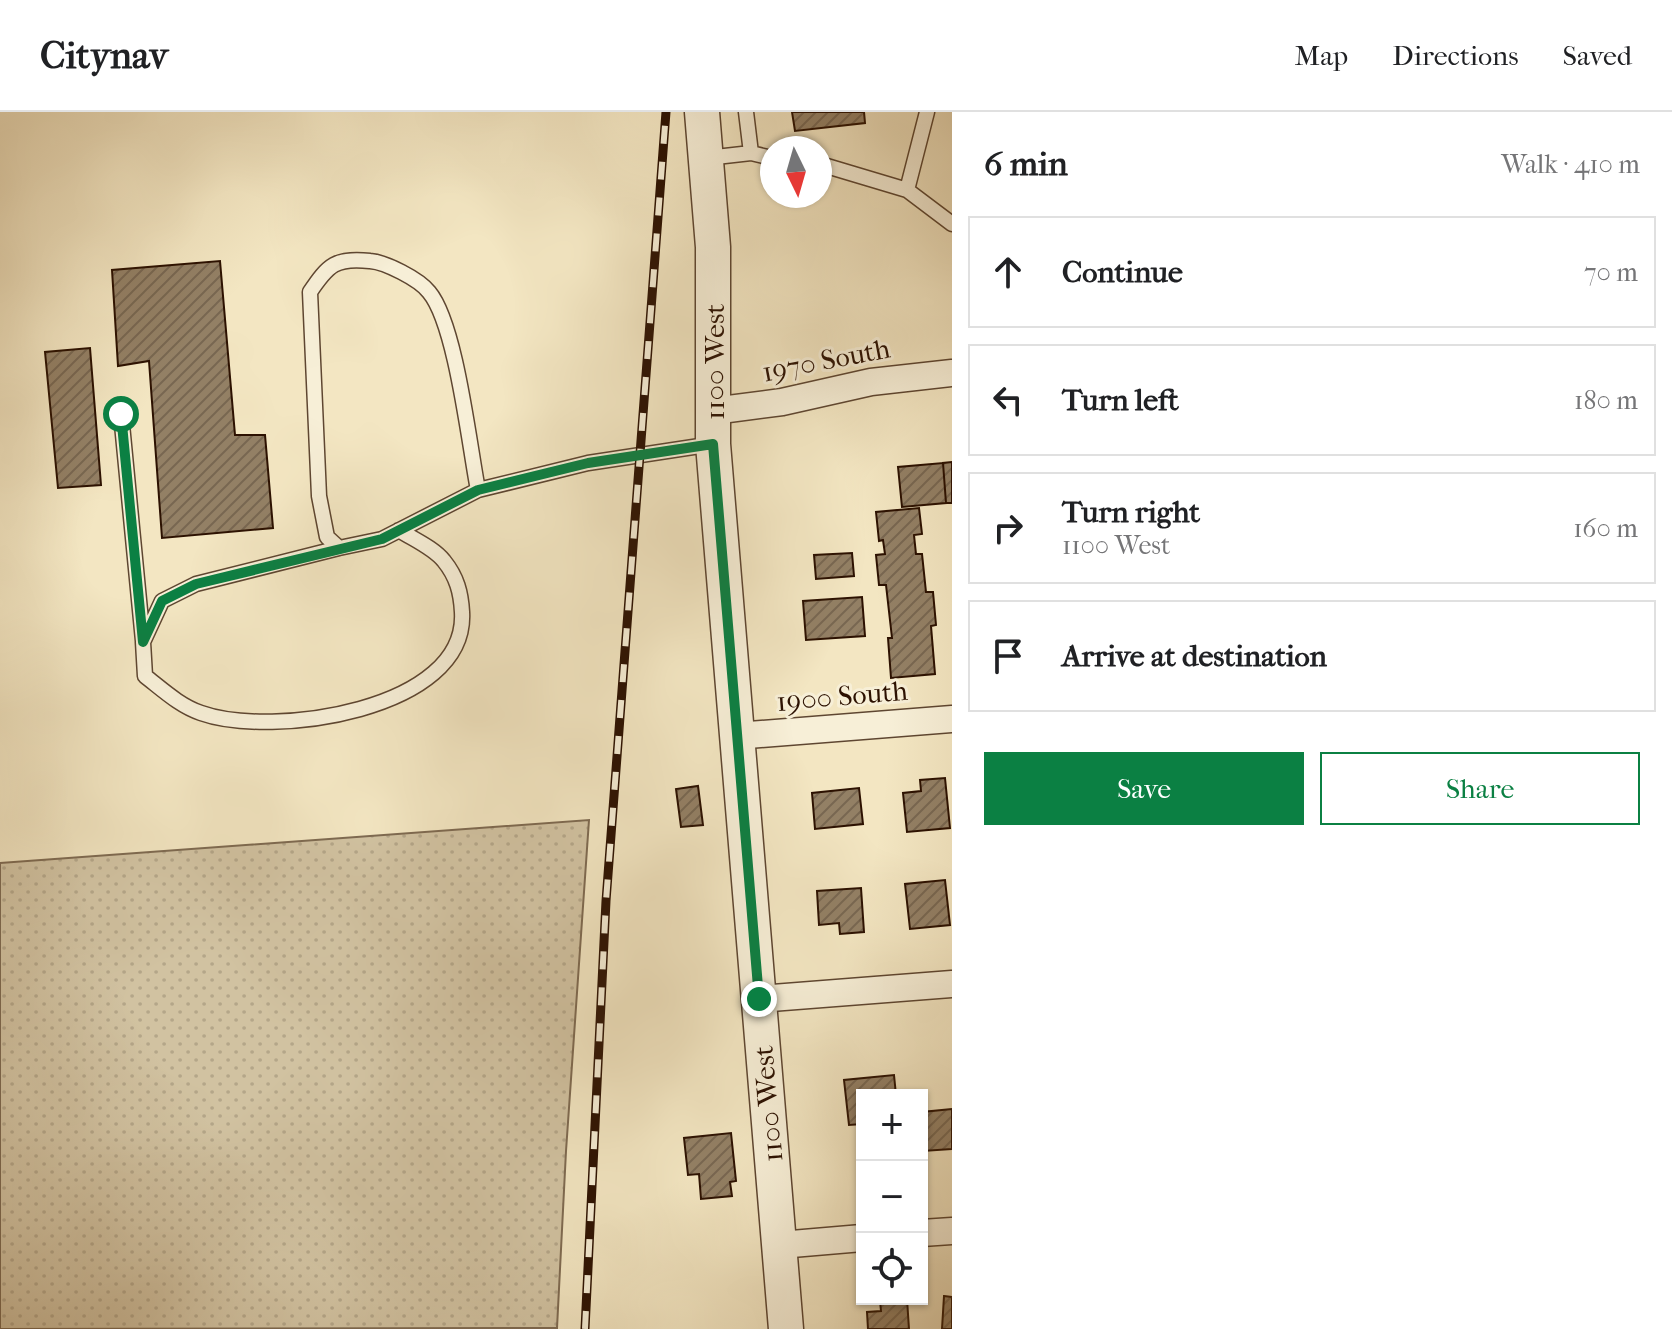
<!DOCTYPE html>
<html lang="en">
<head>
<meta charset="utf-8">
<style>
  body { margin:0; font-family:"IM FELL French Canon",serif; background:#f6f6f6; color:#202124 }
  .controls { position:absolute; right:24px; bottom:24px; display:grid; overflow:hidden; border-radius:0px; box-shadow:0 2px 6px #0004 }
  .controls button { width:72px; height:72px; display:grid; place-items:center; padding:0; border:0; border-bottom:2px solid #e0e0e0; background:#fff; color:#202124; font:40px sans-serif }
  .compass { position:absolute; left:760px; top:24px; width:72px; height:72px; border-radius:50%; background:#fff; box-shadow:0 2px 6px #0004; rotate:175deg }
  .stop { position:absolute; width:24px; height:24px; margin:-18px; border:6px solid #0b8043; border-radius:50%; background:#fff }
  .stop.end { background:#0b8043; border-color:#fff; box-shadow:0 2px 8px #0008 }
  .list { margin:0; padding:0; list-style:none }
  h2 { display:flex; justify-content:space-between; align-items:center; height:104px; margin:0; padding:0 32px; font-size:34px }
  h2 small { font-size:26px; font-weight:400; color:#757577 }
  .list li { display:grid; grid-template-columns:52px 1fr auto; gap:24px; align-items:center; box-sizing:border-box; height:112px; margin:0 16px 16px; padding:0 16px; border:2px solid #e0e0e0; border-radius:0px }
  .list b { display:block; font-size:30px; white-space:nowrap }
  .list p { margin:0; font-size:26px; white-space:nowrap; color:#757577 }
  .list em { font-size:26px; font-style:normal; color:#757577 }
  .actions { display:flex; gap:16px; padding:24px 32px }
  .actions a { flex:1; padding:18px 0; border:2px solid #0b8043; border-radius:0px; text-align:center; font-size:28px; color:#0b8043 }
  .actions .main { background:#0b8043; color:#fff }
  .icon { flex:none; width:44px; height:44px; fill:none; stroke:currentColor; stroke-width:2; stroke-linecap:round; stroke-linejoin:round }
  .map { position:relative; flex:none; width:952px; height:1217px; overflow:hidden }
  header { display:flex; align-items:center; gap:48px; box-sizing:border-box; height:112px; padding:0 40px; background:#fff; border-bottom:2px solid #e0e0e0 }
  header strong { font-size:38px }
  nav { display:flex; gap:44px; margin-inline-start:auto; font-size:28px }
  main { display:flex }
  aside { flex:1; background:#fff }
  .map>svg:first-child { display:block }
  .grass { fill:url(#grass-dots); stroke:#7e6a51; stroke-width:2 }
  .building { fill:url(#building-hatch); stroke:#2c1101; stroke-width:2 }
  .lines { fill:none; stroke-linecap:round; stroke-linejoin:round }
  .service-casing { stroke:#5e4631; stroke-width:17 }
  .minor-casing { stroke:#5e4631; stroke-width:29 }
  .tertiary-casing { stroke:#5e4631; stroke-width:37 }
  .service { stroke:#f7efd7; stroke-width:14 }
  .minor { stroke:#f7efd7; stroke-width:26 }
  .tertiary { stroke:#f7efd7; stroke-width:34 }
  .rail-casing { stroke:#2c1101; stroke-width:9 }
  .rail { stroke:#f7efd7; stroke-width:6; stroke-dasharray:18; stroke-linecap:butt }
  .route { stroke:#0b8043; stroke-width:10 }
  .labels { text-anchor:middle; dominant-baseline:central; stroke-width:6; stroke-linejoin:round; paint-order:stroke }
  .street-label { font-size:28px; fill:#2c1101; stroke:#f7efd7 }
</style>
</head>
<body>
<header>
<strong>Citynav</strong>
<nav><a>Map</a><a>Directions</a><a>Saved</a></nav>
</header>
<main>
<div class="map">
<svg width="952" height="1217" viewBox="0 0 952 1217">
  <defs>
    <pattern id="grass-dots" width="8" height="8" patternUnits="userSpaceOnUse" patternTransform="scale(2)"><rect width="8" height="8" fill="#d1c2a1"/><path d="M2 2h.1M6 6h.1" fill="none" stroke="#b4a689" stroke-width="1.8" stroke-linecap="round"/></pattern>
    <pattern id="building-hatch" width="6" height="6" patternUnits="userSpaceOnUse" patternTransform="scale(2)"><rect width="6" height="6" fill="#938065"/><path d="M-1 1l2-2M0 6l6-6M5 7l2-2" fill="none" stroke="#786751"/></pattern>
  </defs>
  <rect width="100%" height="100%" fill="#f3e6c2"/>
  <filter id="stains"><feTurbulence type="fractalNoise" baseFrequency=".0025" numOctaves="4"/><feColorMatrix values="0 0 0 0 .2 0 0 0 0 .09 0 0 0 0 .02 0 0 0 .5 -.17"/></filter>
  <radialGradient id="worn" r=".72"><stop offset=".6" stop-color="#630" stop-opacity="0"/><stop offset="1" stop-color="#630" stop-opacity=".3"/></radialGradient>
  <path class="grass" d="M589 708 566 1039 557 1216 0 1217V751Z"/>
  <path class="building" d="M792 0H864L865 11 795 19Z
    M220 149 235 323H265L273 416 162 426 149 249 118 254 112 158Z
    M90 236 101 373 58 376 45 240Z
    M952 350V391H946L943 351Z
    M943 351 946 391 902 395 898 355Z
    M919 396 922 422 914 423 916 442H922L926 480H933L936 513 931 514 935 562 891 566 888 526H892L886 473H879L876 443 885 442 883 428 879 429 876 400Z
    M852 441 854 464 816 467 814 443Z
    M862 485 865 524 806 528 803 489Z
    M945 666 950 716 907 720 903 681 921 679 920 668Z
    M698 674 703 713 681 715 676 677Z
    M859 676 863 712 815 717 812 681Z
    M945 768 950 813 910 817 905 772Z
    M861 776 864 820 840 822 839 811 819 813 817 779Z
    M894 963 896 983H862V1012L849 1013 844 968Z
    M952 997V1037L923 1039 922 1000Z
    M731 1021 736 1069 730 1070 732 1084 701 1087 699 1062 688 1063 684 1026Z
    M944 1184 952 1185V1217H942Z
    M907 1187 909 1217H868L867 1200 881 1199 880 1189Z"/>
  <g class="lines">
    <defs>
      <path id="service" d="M746 0 751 41
        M707 46 751 41 772 46
        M820 52 907 78 952 112
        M907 78 927 0
        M121 302 143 529
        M478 378C469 332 456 212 429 180 419 167 385 150 370 149 336 145 328 153 310 180L319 384 327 425 339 436 382 427 478 378 588 351 713 332
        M339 436 196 472 162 489 143 530 145 564C163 578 180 594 201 601 271 626 468 599 462 500 461 481 457 465 444 449 434 436 413 427 399 418"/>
      <path id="minor" d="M713 299 782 290 871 270 952 261
        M736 624 952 607
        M759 887 952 872
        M922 1121 952 1119
        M780 1133 862 1126"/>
      <path id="tertiary" d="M702 0 713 135V332L786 1217"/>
    </defs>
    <use href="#service" class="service-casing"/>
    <use href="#minor" class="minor-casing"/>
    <use href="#tertiary" class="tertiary-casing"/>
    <use href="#service" class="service"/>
    <use href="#minor" class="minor"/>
    <use href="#tertiary" class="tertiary"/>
    <defs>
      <path id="rail" d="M585 1217 606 789 666 0"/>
    </defs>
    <use href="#rail" class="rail-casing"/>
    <use href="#rail" class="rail"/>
  </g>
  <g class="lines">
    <path class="route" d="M121 302 143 530 162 489 196 472 382 427 478 378 588 351 713 332 759 887"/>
  </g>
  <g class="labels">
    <g class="street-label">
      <text transform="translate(826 248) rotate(-11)">1970 South</text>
      <text transform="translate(714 250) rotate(-90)">1100 West</text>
      <text transform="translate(842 584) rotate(-5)">1900 South</text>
      <text transform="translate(768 992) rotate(-95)">1100 West</text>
    </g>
  </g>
  <rect width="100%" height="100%" filter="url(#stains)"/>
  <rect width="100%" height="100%" fill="url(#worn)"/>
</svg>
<div class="controls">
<button>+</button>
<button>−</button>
<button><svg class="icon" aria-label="locate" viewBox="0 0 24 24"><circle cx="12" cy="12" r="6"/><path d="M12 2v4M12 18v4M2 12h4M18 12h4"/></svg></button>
</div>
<svg class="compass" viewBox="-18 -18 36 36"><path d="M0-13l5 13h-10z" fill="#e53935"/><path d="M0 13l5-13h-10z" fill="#757577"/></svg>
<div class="stop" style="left:121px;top:302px"></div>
<div class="stop end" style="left:759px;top:887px"></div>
</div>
<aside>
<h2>6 min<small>Walk · 410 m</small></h2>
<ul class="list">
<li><svg class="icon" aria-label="ahead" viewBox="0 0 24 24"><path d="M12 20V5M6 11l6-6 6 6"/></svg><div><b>Continue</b></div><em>70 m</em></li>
<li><svg class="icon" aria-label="left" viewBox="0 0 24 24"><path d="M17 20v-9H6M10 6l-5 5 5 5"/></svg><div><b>Turn left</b></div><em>180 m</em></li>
<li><svg class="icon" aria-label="right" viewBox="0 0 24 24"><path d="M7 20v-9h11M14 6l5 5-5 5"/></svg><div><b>Turn right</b><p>1100 West</p></div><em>160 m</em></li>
<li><svg class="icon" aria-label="arrive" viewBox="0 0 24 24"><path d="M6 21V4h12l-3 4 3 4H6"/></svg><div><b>Arrive at destination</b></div></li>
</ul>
<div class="actions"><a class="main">Save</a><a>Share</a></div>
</aside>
</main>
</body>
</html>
